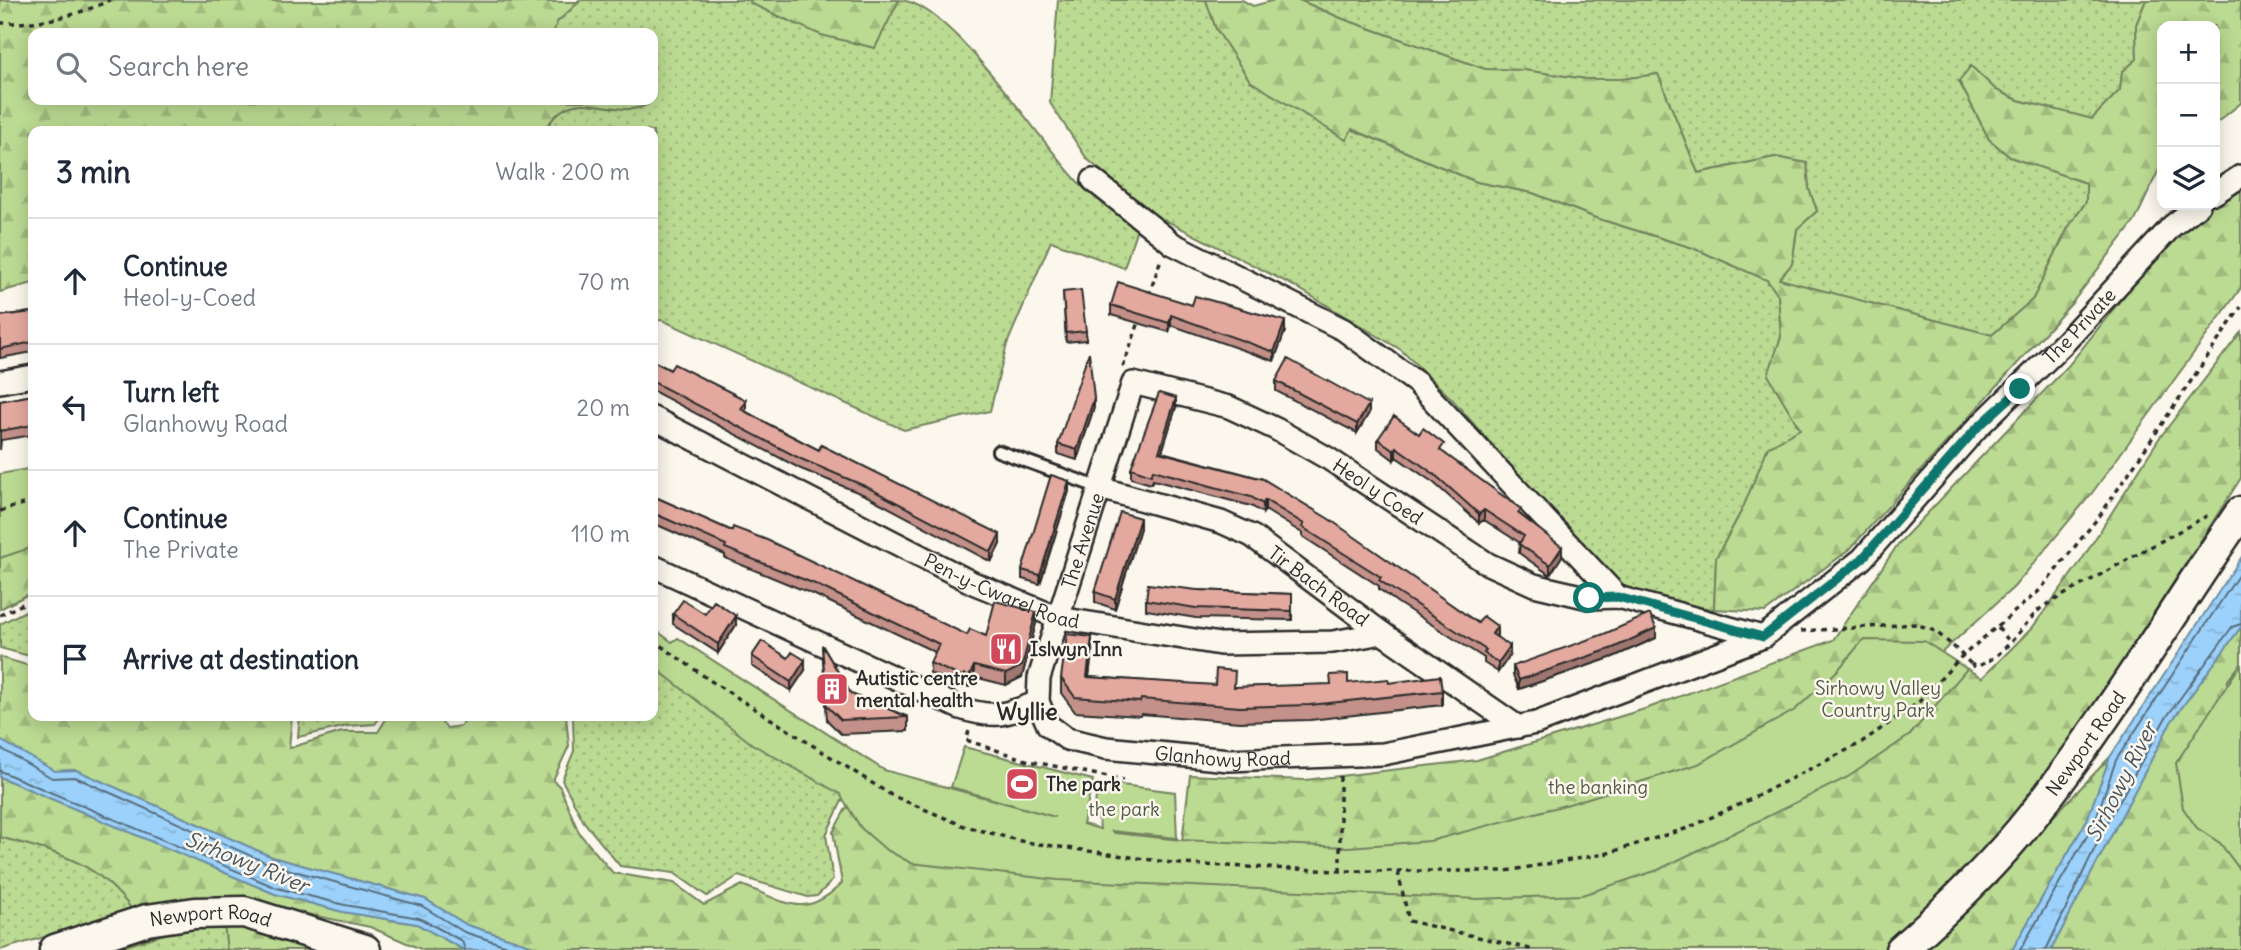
<!DOCTYPE html>
<html lang="en">
<head>
<meta charset="utf-8">
<style>
  body { margin:0; font-family:Delius,sans-serif; background:#f2f2f3; color:#1f2937 }
  .controls { position:absolute; right:21px; top:21px; display:grid; overflow:hidden; border-radius:14px; box-shadow:0 4px 18px #0003 }
  .controls button { width:63px; height:63px; display:grid; place-items:center; padding:0; border:0; border-bottom:2px solid #e0e1e3; background:#fff; color:#1f2937; font:35px sans-serif }
  .stop { position:absolute; width:21px; height:21px; margin:-16px; border:5px solid #0f766e; border-radius:50%; background:#fff }
  .stop.end { background:#0f766e; border-color:#fff; box-shadow:0 2px 7px #0008 }
  .list { margin:0; padding:0; list-style:none }
  h2 { display:flex; justify-content:space-between; align-items:center; height:91px; margin:0; padding:0 28px; font-size:30px }
  h2 small { font-size:23px; font-weight:400; color:#747a83 }
  .list li { display:grid; grid-template-columns:46px 1fr auto; gap:21px; align-items:center; box-sizing:border-box; height:126px; padding:0 28px; border-top:2px solid #e0e1e3 }
  .list b { display:block; font-size:26px; white-space:nowrap }
  .list p { margin:0; font-size:23px; white-space:nowrap; color:#747a83 }
  .list em { font-size:23px; font-style:normal; color:#747a83 }
  .icon { flex:none; width:38px; height:38px; fill:none; stroke:currentColor; stroke-width:2; stroke-linecap:round; stroke-linejoin:round }
  .map { position:relative; flex:none; width:2241px; height:950px; overflow:hidden }
  .search { position:absolute; background:#fff; box-shadow:0 4px 18px #0003; left:28px; top:28px; width:630px; height:77px; display:flex; align-items:center; gap:18px; box-sizing:border-box; padding:0 24px; border-radius:14px; color:#747a83; font-size:26px }
  .panel { position:absolute; background:#fff; box-shadow:0 4px 18px #0003; left:28px; top:126px; width:630px; height:595px; border-radius:14px }
  .map>svg:first-child { display:block }
  .grass { fill:url(#grass-dots); stroke:#73825e; stroke-width:2 }
  .forest { fill:url(#forest-firs); stroke:#73825e; stroke-width:2 }
  .park { fill:#bbda92; stroke:#73825e; stroke-width:2 }
  .water { fill:url(#water-ripples); stroke:#6e8fa7; stroke-width:2 }
  .lines { fill:none; stroke-linecap:round; stroke-linejoin:round }
  .shore { stroke:#586d7e; stroke-width:2 }
  .lane-casing { stroke:#2b2b2b; stroke-width:16 }
  .street-casing { stroke:#2b2b2b; stroke-width:26 }
  .secondary-casing { stroke:#2b2b2b; stroke-width:35 }
  .path { stroke:#2b2b2b; stroke-width:3.5; stroke-dasharray:5 5; stroke-linecap:butt }
  .lane { stroke:#fbf7ec; stroke-width:10 }
  .street { stroke:#fbf7ec; stroke-width:21 }
  .secondary { stroke:#fbf7ec; stroke-width:30 }
  .path-bridge { stroke:#2b2b2b; stroke-width:3.5; stroke-dasharray:5 5; stroke-linecap:butt }
  .wall { fill:#c39189; stroke:#2b2b2b; stroke-width:2 }
  .shaded-wall { fill:#9f766f; stroke:#2b2b2b; stroke-width:2 }
  .building { fill:#e3a99f; stroke:#2b2b2b; stroke-width:2 }
  .route { stroke:#0f766e; stroke-width:9 }
  .labels { text-anchor:middle; dominant-baseline:central; stroke-width:5; stroke-linejoin:round; paint-order:stroke }
  .street-label { font-size:19px; fill:#2b2b2b; stroke:#fbf7ec }
  .poi-label { font-size:19px; font-weight:bold; fill:#2b2b2b; stroke:#fbf7ec; text-anchor:start }
  .park-label { font-size:19px; fill:#4f5745; stroke:#fbf7ec }
  .water-label { font-size:21px; font-style:italic; fill:#47545f; stroke:#fbf7ec }
  .quarter-label { font-size:23px; font-weight:bold; fill:#2b2b2b; stroke:#fbf7ec }
</style>
</head>
<body>
<div class="map">
<svg width="2241" height="950" viewBox="0 0 2241 950">
  <defs>
    <pattern id="grass-dots" width="8" height="8" patternUnits="userSpaceOnUse" patternTransform="scale(1.75)"><rect width="8" height="8" fill="#bbda92"/><path d="M2 2h.1M6 6h.1" fill="none" stroke="#a1bb7e" stroke-width="1.8" stroke-linecap="round"/></pattern>
    <pattern id="forest-firs" width="22" height="20" patternUnits="userSpaceOnUse" patternTransform="scale(1.75)"><rect width="22" height="20" fill="#bbda92"/><path d="M5 1l3.5 6h-7zM16 11l3.5 6h-7z" fill="#a1bb7e"/></pattern>
    <pattern id="water-ripples" width="26" height="14" patternUnits="userSpaceOnUse" patternTransform="scale(1.75)"><rect width="26" height="14" fill="#9bd1fa"/><path d="M2 4q2-2 4 0t4 0M15 11q2-2 4 0t4 0" fill="none" stroke="#86b4d6"/></pattern>
  </defs>
  <rect width="100%" height="100%" fill="#fbf7ec"/>
  <filter id="ink" filterUnits="userSpaceOnUse"><feTurbulence type="fractalNoise" baseFrequency=".0143" numOctaves="2"/><feDisplacementMap in="SourceGraphic" scale="14" xChannelSelector="R" yChannelSelector="G"/><feConvolveMatrix kernelMatrix="1 2 1 2 8 2 1 2 1" color-interpolation-filters="sRGB"/></filter>
  <g filter="url(#ink)">
    <path class="grass" d="M579 0H751V3L781 18 874 48 899 0C951 0 1046 153 1085 189 1101 203 1120 215 1137 228L1124 268 1051 241 1007 344 990 411 904 430 662 320 653 321V131H543C548 125 555 115 562 110 589 91 630 123 653 100V33H553L557 22Z
      M1058 0H1206L1216 29 1347 139 1351 129 1477 182 1533 193 1596 218 1693 248 1767 280 1778 295 1781 337 1769 375 1800 429 1742 510 1716 558 1714 609 1679 604 1626 587 1577 543 1452 399 1401 350 1296 287 1155 215 1087 159 1050 103Z
      M1299 0H2146L2136 25 2137 59 2122 72 2120 90 2092 119 2018 100 1996 90 1971 66 1959 81 1989 139 2010 157 2086 183V202L2068 228 2033 299 1992 335 1778 279 1792 264 1797 229 1817 211 1809 189 1807 163 1775 157 1698 173 1658 74 1621 79H1586L1523 70 1485 69 1343 19Z
      M33 607V657L0 648V624Z
      M653 648 847 790 826 835 833 880 817 896 808 897 738 876 707 896 674 873 620 866 584 822 562 780 574 751 573 716H653Z
      M300 716H381L375 724 348 726 298 737Z
      M0 837C58 853 96 860 133 911L0 950Z
      M224 924 227 950H113L164 934Z"/>
    <path class="forest" d="M0 0 579 2 557 22 553 33H33V100L651 101C628 123 588 91 561 111 554 116 548 125 543 131H33V283L0 292Z
      M751 0H899L875 48 821 35 750 3Z
      M1206 0H1242L1253 6 1275 0H1299L1343 19 1485 69 1523 70 1586 79H1621L1658 74 1698 173 1775 157 1807 163 1809 189 1817 211 1797 229 1792 264 1779 279 1992 335 2033 299 2068 228 2086 202V183L2010 157 1989 139 1959 81 1971 66 1996 90 2018 100 2092 119 2120 90 2122 72 2137 59 2136 25 2146 0H2241V103L2215 124V26H2162V163L2135 221 2071 304 1849 550 1765 612 1714 609 1716 558 1742 510 1768 447 1800 429 1768 375 1781 337 1778 295 1767 280 1693 248 1596 218 1533 193 1477 182 1352 129 1346 140 1250 81 1216 29Z
      M2241 183V288L2092 493 2014 587 1909 682 1601 850 1180 858 1190 775 1305 780 1477 760 1648 708 1833 640 1899 543 2068 366 2175 232 2207 205H2215V200Z
      M2241 332V478L2043 785 1995 842 1884 950H546L467 925 425 899 272 857 76 770 55 771 0 740V657L33 667V716H292L289 748 342 732H378L388 716H435L447 728 460 726 470 716H566L569 746 553 780 560 787 579 833 613 873 674 883 704 905 742 885C787 902 804 921 842 883L833 832 855 792 1325 880 1910 735 1961 665 1982 678 2032 628 2081 561 2158 440Z
      M33 509V592L0 609V519Z
      M2241 627V664L2228 680 2198 828 2220 843 2241 871V950H2051L2171 722Z
      M2110 757 2087 820 2012 950H1926Z
      M0 777 275 894 343 912 417 924 464 950H423L370 927 244 901 185 899 133 911C96 860 58 853 0 837Z
      M224 924 261 929 337 950H227Z"/>
    <path class="park" d="M33 468V547L0 558V474Z
      M653 628 672 642 678 638 884 770 1055 817 951 787 964 747 1093 780 1083 824 1100 829C1098 810 1088 798 1106 783L1175 792 1177 838 1111 831 1115 833 1181 840 1348 847 1430 841 1569 804 1698 764 1795 710 1838 670 1863 640 1924 641 1967 669 1910 735 1848 777 1658 870 1582 895 1478 899 1058 880 911 863 885 849 861 828 840 794 752 744 653 666Z
      M2241 664V871L2220 843 2197 828 2183 808 2176 763Z"/>
    <path class="water" d="M2241 558V627L2171 722 2051 950H2012L2087 820 2110 757Z
      M0 740 55 771 76 770 272 857 425 899 467 925 546 950H464L417 924 343 912 275 894 0 777Z"/>
    <g class="lines">
      <path class="shore" d="M0 748 52 778 75 777 269 864 422 906 464 932 520 950
        M0 771 277 888 345 905 419 918 462 941 465 950
        M2020 950 2094 824 2116 760 2241 571
        M2046 950 2104 829 2165 719 2232 627 2241 624"/>
      <defs>
        <path id="lane" d="M998 451 1100 488"/>
        <g id="street">
          <path d="M1093 180 1173 244 1344 330 1417 383 1618 597"/>
          <path d="M2215 193 2241 176"/>
          <path d="M0 382 33 376"/>
          <path id="s1" d="M653 418 973 583 1059 618 1220 644 1333 642 1382 633"/>
          <path id="s2" d="M1100 488 1221 522 1252 536 1382 633 1518 727"/>
          <path id="s3" d="M653 566 960 708C994 719 1006 715 1038 702L1048 725 1067 739 1106 748 1229 760 1383 754 1536 723 1763 637 1862 559 1976 429 2066 341 2172 226 2199 205"/>
          <path id="s4" d="M1038 702 1039 678 1133 383 1229 407 1276 429 1329 459 1488 564 1534 585 1589 598 1618 597 1763 637"/>
        </g>
        <g id="secondary">
          <path id="s5" d="M55 950 147 920 195 913 244 912 365 950"/>
          <path id="s6" d="M1901 950C1949 908 1995 864 2034 814 2109 718 2172 612 2241 512"/>
        </g>
      </defs>
      <use href="#lane" class="lane-casing"/>
      <use href="#street" class="street-casing"/>
      <use href="#secondary" class="secondary-casing"/>
      <path class="path" d="M0 23C40 24 74 17 110 0
        M1149 295 1161 259
        M1123 367 1139 322
        M0 511 33 501
        M0 615 33 599
        M1998 628 2011 643
        M1801 631 1916 624 1935 631 1953 646
        M653 640 711 681 891 795 964 826 1025 842 1180 864 1340 871H1506L1605 854 1688 828 1747 801 1859 744 1918 703 1960 658 2040 590 2101 514 2241 307
        M1971 664 1975 667C2006 657 2019 628 2042 607L2210 514
        M969 731 966 740 1029 761 1123 780
        M1340 871V772
        M1398 872 1409 921 1534 950"/>
      <use href="#lane" class="lane"/>
      <use href="#street" class="street"/>
      <use href="#secondary" class="secondary"/>
      <path class="path-bridge" d="M1953 646 1971 664"/>
    </g>
    <path class="wall" d="M1063 292 1086 331V340L1066 342Z
      M1111 305H1192L1285 331 1274 361 1171 325 1169 332 1111 315Z
      M33 312V352L0 358V316Z
      M653 361 746 409 745 411 772 426 1000 544 991 562 867 496 801 469 653 391Z
      M1276 381 1369 413 1357 433 1276 391Z
      M33 395V435L1 440 0 450V401Z
      M1094 407 1077 460 1058 454V444Z
      M1176 407 1162 452 1263 479 1497 636V637L1510 655 1498 672 1484 663V658L1398 603 1379 589V586L1302 536V533L1265 510 1263 513 1251 506 1153 480 1151 484 1131 478V468Z
      M1378 439 1444 453 1521 515 1562 556 1550 575 1519 553 1520 543 1484 520 1479 523 1434 483 1396 457 1394 460 1378 448Z
      M1069 491 1040 584 1022 579V570Z
      M653 496 967 635 986 636 1036 623 1022 677 1006 685 974 677 969 687 964 685 962 688 930 673V663L935 652 815 595 725 558V555L653 523Z
      M1140 528 1115 609 1095 602V592Z
      M1197 590 1292 594V620L1196 618 1146 610V600Z
      M673 614H705L736 625 718 653 673 624Z
      M1656 638 1613 657 1519 689 1513 675V666Z
      M822 645 851 694 908 717V731L841 734 827 720Z
      M1092 652 1089 677 1235 687 1330 685 1348 683H1389L1442 691V705L1310 720 1240 722 1141 714 1140 716 1075 712 1061 693V678Z
      M752 656 805 670 791 691 752 666Z"/>
    <path class="shaded-wall" d="M1171 315V325L1169 332V323Z
      M1285 321V331L1274 361V352Z
      M1094 398V407L1077 460V450Z
      M1176 398V407L1159 461V452Z
      M746 400V409L741 419V409Z
      M1369 404V413L1357 433V424Z
      M1396 447V457L1394 460V450Z
      M1069 481V491L1040 584V575Z
      M1265 500V510L1263 513V504Z
      M1484 510V520L1479 523V514Z
      M1140 518V528L1115 609V599Z
      M1000 534V544L991 562V552Z
      M1562 547V556L1550 575V565Z
      M1036 612V623L1022 677 1006 685V674Z
      M736 616V625L718 653V644Z
      M1497 626V636L1492 643V634Z
      M1656 628V638L1613 657 1519 689V680Z
      M1092 637V652L1087 692V677Z
      M1510 646V655L1498 672V663Z
      M805 660V670L791 691V682Z
      M974 666V677L969 687V677Z"/>
    <path class="building" d="M1118 282 1192 305 1195 296 1285 321 1274 352 1171 315 1169 323 1111 305Z
      M1081 290 1086 331 1066 333 1063 292Z
      M33 312V342L0 349V316Z
      M1089 352 1094 398 1077 450 1058 444Z
      M1288 359 1369 404 1357 424 1276 381Z
      M653 361 670 370 674 364 746 400 741 409 772 426 819 450 821 445 1000 534 991 552 867 487 801 459 653 382Z
      M1159 393 1176 398 1159 452 1263 479 1329 519 1478 623 1483 616 1497 626 1492 634 1510 646 1498 663 1484 653 1486 650 1398 593 1379 580 1381 577 1302 527 1304 524 1265 500 1263 504 1251 497 1153 470 1151 475 1131 468Z
      M33 395V425L0 431V401Z
      M1394 416 1419 434 1423 428 1444 444 1440 450 1521 509 1518 513 1562 547 1550 565 1519 544 1524 536 1484 510 1479 514 1434 474 1396 447 1394 450 1378 439Z
      M1051 475 1069 481 1040 575 1022 570Z
      M653 496 732 531 733 527 767 540 967 635 970 629 986 636 995 601 1036 612 1022 666 1006 674 974 666 969 677 964 674 962 677 930 663 939 644 815 584 725 548 726 545 653 513Z
      M1120 512 1140 518 1115 599 1095 592Z
      M1148 584 1197 590 1292 594V611L1196 608 1146 600Z
      M683 600 705 614 714 601 736 616 718 644 673 614Z
      M1650 614 1656 628 1613 648 1519 680 1513 666 1604 634Z
      M1067 634 1092 637 1087 677 1215 685 1216 669 1235 671 1234 687 1331 684 1330 675 1348 674V683L1388 679 1389 683 1440 676 1442 691 1310 705 1240 707 1141 699 1140 702 1075 697 1061 678Z
      M762 641 788 658 792 652 805 660 791 682 752 656Z
      M822 645 851 694 908 717 841 720 827 706Z"/>
  </g>
  <g class="lines" filter="url(#ink)">
    <path class="route" d="M1589 598 1618 597 1763 637 1862 559 1976 429 2020 389"/>
  </g>
  <defs>
    <symbol id="restaurant-square" viewBox="-11 -11 22 22"><rect x="-9" y="-9" width="18" height="18" rx="4" fill="#d1495b" stroke="#fbf7ec"/><path d="M-5-6h1v4h1v-4h1v4h1v-4h1v5L-1.5 .5V6h-2V.5L-5-1ZM5-6V6H3V1.5H1.5Q1.5-4 5-6Z" fill="#fff"/></symbol>
    <symbol id="building-square" viewBox="-11 -11 22 22"><rect x="-9" y="-9" width="18" height="18" rx="4" fill="#d1495b" stroke="#fbf7ec"/><path d="M-4-6H4V6H1V3H-1V6H-4ZM-2.5-4.3h1.7v1.8h-1.7ZM.8-4.3h1.7v1.8H.8ZM-2.5-1h1.7V.8h-1.7ZM.8-1h1.7V.8H.8Z" fill="#fff"/></symbol>
    <symbol id="stadium-square" viewBox="-11 -11 22 22"><rect x="-9" y="-9" width="18" height="18" rx="4" fill="#d1495b" stroke="#fbf7ec"/><path d="M0-5a6.5 5 0 1 0 0 10a6.5 5 0 1 0 0-10ZM-3.5-1.8h7v3.6h-7Z" fill="#fff"/></symbol>
  </defs>
  <g fill-rule="evenodd">
    <use href="#restaurant-square" x="987" y="630" width="38" height="38"/>
    <use href="#building-square" x="813" y="670" width="38" height="38"/>
    <use href="#stadium-square" x="1003" y="765" width="38" height="38"/>
  </g>
  <g class="labels">
    <g class="street-label">
      <text stroke="none"><textPath href="#s3" startOffset="1629">The Private</textPath></text>
      <text stroke="none"><textPath href="#s4" startOffset="604">Heol y Coed</textPath></text>
      <text stroke="none"><textPath href="#s4" startOffset="168">The Avenue</textPath></text>
      <text stroke="none"><textPath href="#s2" startOffset="243">Tir Bach Road</textPath></text>
      <text stroke="none"><textPath href="#s1" startOffset="390">Pen-y-Cwarel Road</textPath></text>
      <text stroke="none"><textPath href="#s6" startOffset="278">Newport Road</textPath></text>
      <text stroke="none"><textPath href="#s3" startOffset="625">Glanhowy Road</textPath></text>
      <text stroke="none"><textPath href="#s5" startOffset="161">Newport Road</textPath></text>
    </g>
    <g class="poi-label">
      <text x="1030" y="649">Islwyn Inn</text>
      <text x="856" y="678">Autistic centre<tspan x="856" dy="22">mental health</tspan></text>
      <text x="1046" y="784">The park</text>
    </g>
    <g class="park-label">
      <text x="1878" y="688">Sirhowy Valley<tspan x="1878" dy="22">Country Park</tspan></text>
      <text x="1598" y="787">the banking</text>
      <text x="1124" y="809">the park</text>
    </g>
    <g class="water-label">
      <text transform="translate(2121 782) rotate(-63)">Sirhowy River</text>
      <text transform="translate(247 862) rotate(22)">Sirhowy River</text>
    </g>
    <g class="quarter-label">
      <text x="1027" y="711">Wyllie</text>
    </g>
  </g>
</svg>
<div class="controls">
<button>+</button>
<button>−</button>
<button><svg class="icon" aria-label="layers" viewBox="0 0 24 24"><path d="M12 4l9 5-9 5-9-5zM3 14l9 5 9-5"/></svg></button>
</div>
<div class="stop" style="left:1589px;top:598px"></div>
<div class="stop end" style="left:2020px;top:389px"></div>
<div class="search"><svg class="icon" aria-label="search" viewBox="0 0 24 24"><circle cx="10" cy="10" r="6"/><path d="M15 15l6 6"/></svg>Search here</div>
<section class="panel">
<h2>3 min<small>Walk · 200 m</small></h2>
<ul class="list">
<li><svg class="icon" aria-label="ahead" viewBox="0 0 24 24"><path d="M12 20V5M6 11l6-6 6 6"/></svg><div><b>Continue</b><p>Heol-y-Coed</p></div><em>70 m</em></li>
<li><svg class="icon" aria-label="left" viewBox="0 0 24 24"><path d="M17 20v-9H6M10 6l-5 5 5 5"/></svg><div><b>Turn left</b><p>Glanhowy Road</p></div><em>20 m</em></li>
<li><svg class="icon" aria-label="ahead" viewBox="0 0 24 24"><path d="M12 20V5M6 11l6-6 6 6"/></svg><div><b>Continue</b><p>The Private</p></div><em>110 m</em></li>
<li><svg class="icon" aria-label="arrive" viewBox="0 0 24 24"><path d="M6 21V4h12l-3 4 3 4H6"/></svg><div><b>Arrive at destination</b></div></li>
</ul>
</section>
</div>
</body>
</html>
